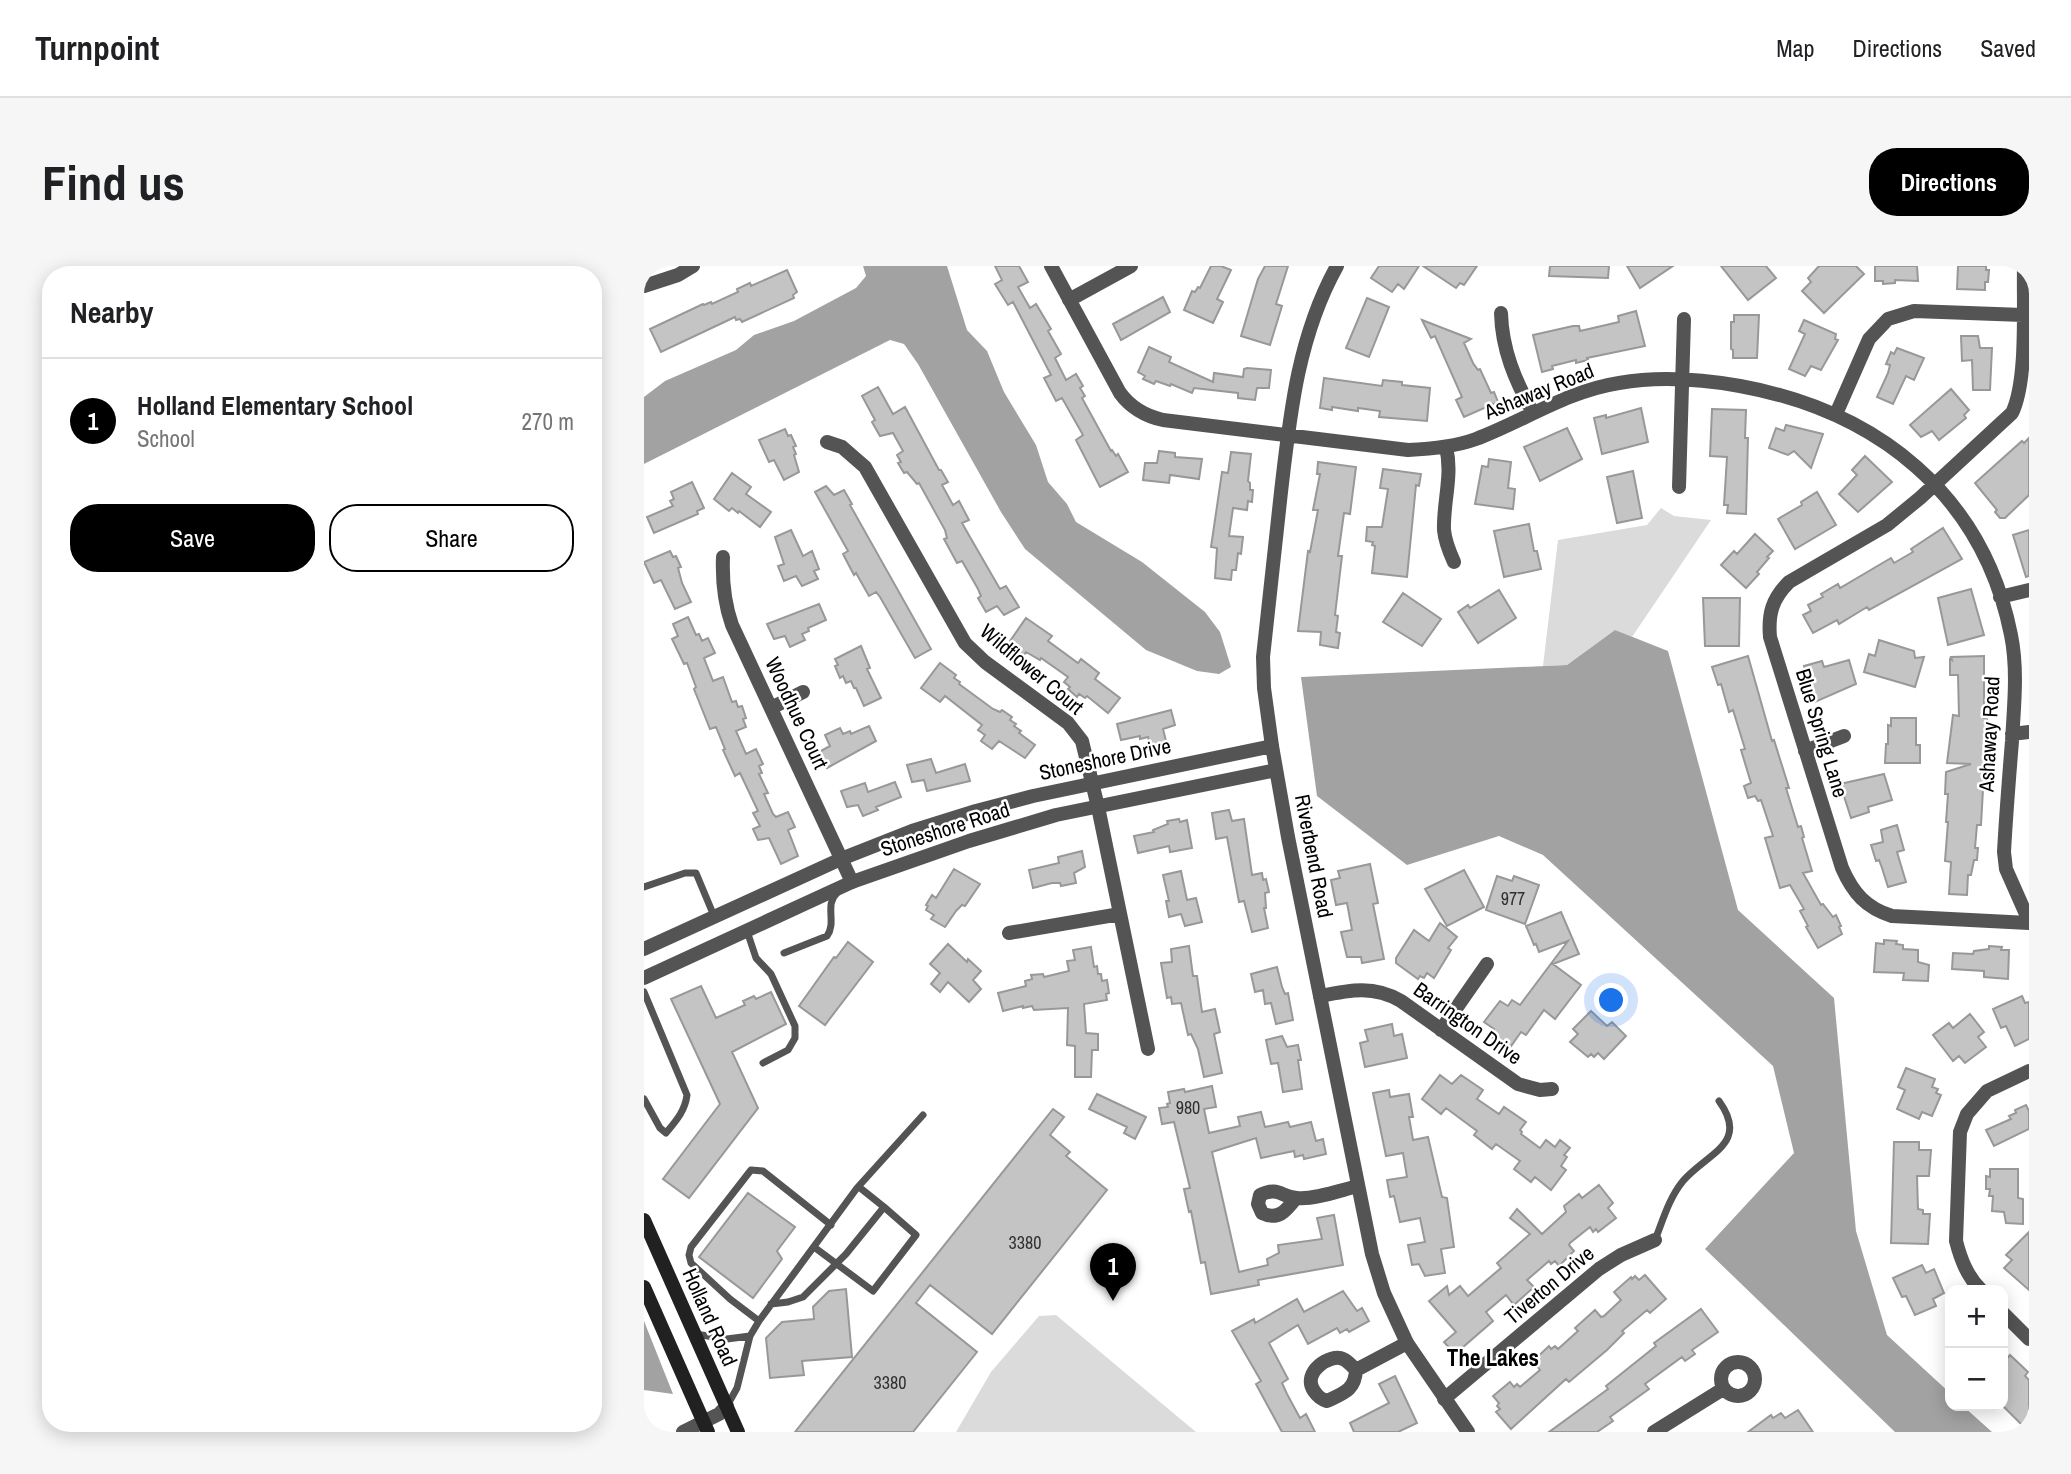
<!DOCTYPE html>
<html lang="en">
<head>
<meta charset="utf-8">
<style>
  body { margin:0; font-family:"Archivo Narrow",sans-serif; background:#f6f6f6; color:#202124 }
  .controls { position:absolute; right:21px; bottom:21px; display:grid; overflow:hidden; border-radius:14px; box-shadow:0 4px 18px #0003 }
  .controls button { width:63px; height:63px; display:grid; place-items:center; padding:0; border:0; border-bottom:2px solid #e0e0e0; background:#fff; color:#202124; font:35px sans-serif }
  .you { position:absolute; left:968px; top:735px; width:24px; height:24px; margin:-18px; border:5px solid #fff; border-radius:50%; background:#1a73e8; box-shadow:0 0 0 10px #1a73e833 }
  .badge { display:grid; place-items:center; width:46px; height:46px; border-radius:50%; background:#000; color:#fff; font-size:23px; font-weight:700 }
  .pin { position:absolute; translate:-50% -58px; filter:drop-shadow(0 2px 4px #0008) }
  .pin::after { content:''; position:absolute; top:37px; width:24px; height:21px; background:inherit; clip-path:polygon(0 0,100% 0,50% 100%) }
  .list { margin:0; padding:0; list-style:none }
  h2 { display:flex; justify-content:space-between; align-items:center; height:91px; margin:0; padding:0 28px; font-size:30px }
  h2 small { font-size:23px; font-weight:400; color:#757577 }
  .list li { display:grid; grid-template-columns:46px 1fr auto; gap:21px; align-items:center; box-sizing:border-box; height:126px; padding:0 28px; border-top:2px solid #e0e0e0 }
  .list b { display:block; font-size:26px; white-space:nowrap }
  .list p { margin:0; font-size:23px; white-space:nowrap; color:#757577 }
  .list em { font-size:23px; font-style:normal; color:#757577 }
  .actions { display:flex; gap:14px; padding:21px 28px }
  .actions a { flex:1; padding:16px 0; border:2px solid #000; border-radius:28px; text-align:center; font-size:24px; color:#000 }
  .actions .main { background:#000; color:#fff }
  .map { position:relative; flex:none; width:1385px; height:1166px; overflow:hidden; border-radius:28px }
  header { display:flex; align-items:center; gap:42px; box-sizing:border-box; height:98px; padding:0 35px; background:#fff; border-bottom:2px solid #e0e0e0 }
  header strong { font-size:33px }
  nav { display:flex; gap:38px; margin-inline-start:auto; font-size:24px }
  .intro { display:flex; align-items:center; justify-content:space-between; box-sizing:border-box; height:168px; padding:0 42px }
  h1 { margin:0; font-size:49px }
  .button { padding:18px 32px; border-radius:28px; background:#000; color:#fff; font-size:24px; font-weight:700 }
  main { display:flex; gap:42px; padding:0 42px }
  aside { flex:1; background:#fff; border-radius:28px; box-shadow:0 4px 18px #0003 }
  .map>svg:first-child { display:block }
  .green { fill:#dbdbdb }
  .water { fill:#a2a2a2 }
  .building { fill:#c4c4c4; stroke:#989898; stroke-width:2 }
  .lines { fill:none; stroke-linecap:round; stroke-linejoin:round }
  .service { stroke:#545454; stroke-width:7 }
  .minor { stroke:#545454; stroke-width:14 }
  .tertiary { stroke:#545454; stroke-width:14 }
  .secondary { stroke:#212121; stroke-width:14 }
  .labels { text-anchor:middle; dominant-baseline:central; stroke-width:5; stroke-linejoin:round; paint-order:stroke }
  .number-label { font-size:18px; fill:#313131 }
  .street-label { font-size:21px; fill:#000; stroke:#fff }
  .neighbourhood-label { font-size:23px; font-weight:bold; fill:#000; stroke:#fff }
</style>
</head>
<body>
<header>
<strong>Turnpoint</strong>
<nav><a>Map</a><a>Directions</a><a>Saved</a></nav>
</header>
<div class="intro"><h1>Find us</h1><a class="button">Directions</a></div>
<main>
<aside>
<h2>Nearby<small></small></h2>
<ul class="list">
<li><span class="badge">1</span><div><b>Holland Elementary School</b><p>School</p></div><em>270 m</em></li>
</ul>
<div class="actions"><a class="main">Save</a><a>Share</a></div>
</aside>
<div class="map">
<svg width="1385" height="1166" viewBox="0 0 1385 1166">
  <rect width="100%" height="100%" fill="#fff"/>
  <path class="green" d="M1017 242 1030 250 1067 254 988 371 971 364 923 399 899 400 914 274 1003 259Z
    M412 1049 552 1166H312L347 1106 395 1050Z"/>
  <path class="water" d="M219 0H303L323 64 343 85 360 126 392 179 404 216 423 238 432 256 498 296 561 346 576 366 587 401 575 408 553 405 502 384 381 283 357 246 274 98 260 78 246 74 0 198V131L21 115 92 84 110 69 150 55 212 22 222 10Z
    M971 364 1024 385 1094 644 1190 732 1212 965 1243 1069 1306 1127V1140H1319L1348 1166H1251L1061 983 1150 887 1129 800 899 589 855 570 763 599 673 530 657 411 923 399Z
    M0 1055 29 1128 0 1124Z"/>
  <path class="building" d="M351 0H375L384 16 374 21 386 42 392 38 407 63 404 65 417 88 411 92 422 114 432 108 439 120 436 122 441 130 438 132 467 185 468 184 472 190 474 188 484 206 456 221 432 174 439 169 418 132 412 135 400 112 407 109 369 36 364 39 351 18 358 14Z
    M567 0H577L587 4 573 33 579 36 569 57 540 44 548 25 551 26 554 21 556 22Z
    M621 0H644L632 38 638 40 626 79 597 70 614 13Z
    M735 0H775L760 23 754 18 748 26 727 12Z
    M779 0H833L820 19 816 17 812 22Z
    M906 0H965L964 12 905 10Z
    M983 0H1029L996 22Z
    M1077 0H1122L1132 12 1104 34Z
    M1175 0H1212L1220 8 1180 47 1158 25 1167 16 1164 12Z
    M1231 0H1273L1274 15 1251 14V17L1239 18V15H1231Z
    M1314 0H1342V4H1345L1344 16H1341V24L1313 23Z
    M143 4 153 26 149 29 150 32 98 56 96 53 92 54 91 51 17 86 6 63 59 38 60 39 67 36 68 38 94 26 93 23 106 17 107 20Z
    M519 31 526 46 477 74 469 58Z
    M723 32 745 41 725 91 702 82Z
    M992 45 1001 80 943 92 944 94 932 97V94L908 100 909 103 898 106 889 69 929 60H935L936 65 975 56 974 50Z
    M1090 49H1115L1113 92H1089V84L1087 83V56H1090Z
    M778 54 827 73 820 77 829 97 834 104 836 103 847 127 850 126 854 136 820 151 812 134 818 131 791 70 787 72Z
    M1160 54 1192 68 1191 73 1194 74 1177 104 1167 100 1161 110 1145 103 1161 68 1155 65Z
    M1317 70H1334L1336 82H1348L1346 124H1329L1328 94 1318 95Z
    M505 81 527 91 525 96 569 116 570 107 599 111 600 103 603 102 627 104 625 122H613L611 134 594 132V127L550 122 548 127 527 118 526 120 512 115 510 118 499 113 501 110 494 106Z
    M1253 82 1280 92 1270 114 1262 110 1249 138 1233 131 1244 107 1246 99 1242 98 1247 86 1250 88Z
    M680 112 738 120 739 114 758 116V119L786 122 783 155 735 151 736 145 714 142V145L688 141V144L676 142Z
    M234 121 249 148 261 141 295 204H297L304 216 298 219 309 239 315 235 325 254 318 257 330 278 356 323 362 320 375 341 360 349 353 340 342 346 334 332 337 330 334 323 318 295 313 297 300 273 303 272 301 264 275 217 273 218 263 206 260 207 254 197 257 196 253 189 259 185 249 167 236 170 228 156 231 154 218 130Z
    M1307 123 1325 144 1320 149 1322 152 1295 174 1288 165 1277 171 1266 159Z
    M997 142 1004 176 958 188 950 152 962 149V152Z
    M1068 143 1102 144 1101 172H1104L1102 248 1083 247 1084 239H1080L1083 191 1066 190Z
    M1142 159 1179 168 1167 202 1150 185 1144 189 1125 182 1132 162 1140 165Z
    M923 162 938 193 896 215 880 181Z
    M141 163 144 170 147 169 152 180 149 181 152 188 150 189 155 206 140 214 130 194 125 196 115 174Z
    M1385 172V229L1361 252H1356L1351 246 1353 244 1331 217 1378 175 1380 177Z
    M515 185 531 187V191L558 193 555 213 526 209 525 217 499 214 501 197H513Z
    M587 186 607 188 604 215 606 217V224H609L608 236 604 235 603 244 589 242 585 270 599 271 597 288 594 287 592 304H588L587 314 571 312 573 282 567 281 578 206 584 207Z
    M1221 190 1248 216 1214 246 1195 228 1213 209 1208 204Z
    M845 193 867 196 864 222 871 223 869 243 831 238 838 200 844 201Z
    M674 196 712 201 706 248 700 247 694 290H698L691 349 694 350 692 366 696 367 694 382 676 379 677 366 654 365 664 285 666 286 674 244H669L676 208H673Z
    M739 203 777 208 775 220 772 219 763 311 728 307 731 280 728 279 729 276 722 275 723 261H738L744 223 736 222Z
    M989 205 998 252 973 257 963 211Z
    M88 207 107 221 102 228 127 246 116 261 95 245 94 247 88 242 85 245 70 233Z
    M48 216 60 242 53 245 54 248 10 267 3 251 29 240 26 235 30 233 27 226Z
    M182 220 190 229 200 224 208 238 206 239 287 383 271 392 236 331 232 326 225 330 212 307 210 309 199 288 204 285 171 226Z
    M1173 226 1192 259 1151 283 1134 253 1158 239 1157 236Z
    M885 258 890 285H893L897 303 860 311 850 265Z
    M1299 262 1318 293 1225 344 1223 341 1195 358 1193 354 1169 367 1159 349 1167 345 1164 339 1179 331 1177 328 1194 318 1196 322 1247 292 1250 297 1269 286 1267 283Z
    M147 264 159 290 168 285 175 303 170 305 174 313 158 320 152 310 140 315 134 300 140 298 131 271Z
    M1385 264V310L1382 311 1369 269Z
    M1111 268 1129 285 1123 291 1125 292 1113 306 1115 308 1102 322 1077 299 1090 285 1093 288Z
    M26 285 29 291 32 290 37 301 34 302 38 317 47 336 31 343 17 314 10 317 0 296Z
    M1327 323 1340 369 1304 379 1294 332Z
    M855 324 872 352 834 377 814 346 824 339 826 342Z
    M759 327 797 353 778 380 739 356Z
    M1059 332H1096L1095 380H1061Z
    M175 338 182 354 164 362 165 365 158 368 161 374 146 381 141 370 130 373 123 358Z
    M44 351 52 369 55 368 58 375 64 372 71 387 60 392 69 415 79 411 88 436 92 435 94 441 98 440 102 452 99 453 102 461 92 465 102 488 112 483 119 498 115 500 118 507 115 508 124 527 120 528 129 548 132 551 144 546 151 561 144 564 154 590 137 598 125 572 114 574 109 563 116 560 109 547 114 545 96 507 91 510 79 484 81 483 72 461 66 463 50 423 52 421 43 397 40 398 28 373 34 370 29 358Z
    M382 352 408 370 404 375 434 397 437 393 455 407 451 413 476 432 464 447 443 430 441 432 435 428 433 431 424 423 426 421 420 416 424 411 397 392 396 394 382 386 380 389 370 382 372 379 366 375Z
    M1235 374 1270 385 1271 392 1280 391 1271 421 1220 406 1225 388 1231 390Z
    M217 380 226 402 223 403 237 432 220 440 212 422H210L207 415 202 417 199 410 196 412 191 400 194 399 191 393Z
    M1104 390 1128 475 1130 474 1145 522H1142L1154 561 1157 560 1160 571 1158 572 1168 605 1159 607 1177 639 1179 638 1189 651 1192 649 1197 660 1195 661 1198 668 1174 682 1162 661 1164 660 1156 645 1160 643 1146 619 1136 622 1121 572 1129 570 1117 534 1114 535 1111 530 1104 532 1100 520 1107 517 1097 484 1101 483 1089 444 1085 446 1077 418 1074 419 1068 401Z
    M1340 390V452H1343L1337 559H1333L1331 582H1334L1333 594H1330L1327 609H1324L1323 629 1305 628 1307 596 1301 595 1304 556H1302L1304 528H1301L1302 506 1327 498 1303 497 1309 449 1315 450 1314 409H1306V393L1308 394 1307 391Z
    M1205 394 1212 418 1171 436 1160 400 1178 395 1180 401Z
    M296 397 312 409 310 412 316 416 315 418 349 443 356 446 358 444 368 451 366 454 372 458 370 460 377 465 375 467 391 479 381 492 355 475 348 483 337 475 341 469 334 464 338 459 301 430 296 436 277 422Z
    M527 444 531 459 519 463 522 475 506 479 504 471 496 473V470L477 474 473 458Z
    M1247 452H1272V479H1276V497H1241L1242 478H1244V459L1247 460Z
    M225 460 232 475 183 502 175 486 186 480 181 469 196 462 199 468 206 465 207 468Z
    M287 493 292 507 321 498 326 515 283 525 280 514 268 516 263 499Z
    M1240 508 1248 534 1224 541 1225 546 1207 552 1196 518Z
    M251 516 257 531 232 541 234 544 219 550 214 539 203 541 197 525 221 517 224 526Z
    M585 544 588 555 600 553 608 609 618 607 619 614 622 613 625 626 621 627 622 642H620L624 662 608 666 600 635 595 636 583 571 572 573 568 547Z
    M535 553 536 556 543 554 548 582 526 586 525 580 494 587 490 570 510 566 509 564 524 558 523 555Z
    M1253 559 1260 584 1253 586 1262 616 1244 621 1238 602 1235 594 1232 595 1227 579 1239 576 1237 564Z
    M438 585 441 601 430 607 432 617 417 620 416 617H408L389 622 385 604 415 597 414 591Z
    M726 598 734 637 729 638 740 693 718 697 717 691H703L697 666 708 664 703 637 692 639 687 614 696 612 694 605Z
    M310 603 336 618 321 640 318 639 312 645 301 661 287 653 290 649 282 644 284 640 282 639 288 629 292 632Z
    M820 604 840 641 803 660 781 623Z
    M537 605 543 634 552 632 558 656 541 660 537 648 525 651 522 635H525L519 609Z
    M853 610 868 615 870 610 895 619 881 658 842 644Z
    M917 646 935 688 909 698 937 719 911 753 900 744 882 769 877 766 865 783 846 770 850 763 840 756 856 735 864 740 868 734 876 739 924 675 895 686 892 678 890 679 882 660Z
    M796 657 813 671 804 682 807 684 790 712 783 707 780 712 776 710 774 713 752 697V692L770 664 785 675Z
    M1240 674 1253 675 1252 678 1259 679V683L1274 684V696L1285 699 1284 715 1259 714 1260 707 1230 706 1232 677 1240 678Z
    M204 676 229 696 181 759 155 740 190 691 192 692Z
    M304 678 323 696 324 693 337 705 329 714 337 723 325 736 304 716 296 726 287 718 296 707 286 698Z
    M545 680 549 710H553L558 746 571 743 576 766 570 768 578 807 560 811 554 783 547 768 544 769 537 737 528 738 527 731 523 732 517 697 528 696 527 683Z
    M1345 680 1358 681 1357 684H1365L1364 713 1340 711V705L1308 703 1309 687 1329 688 1330 685 1345 683Z
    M447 681 450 701 453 700 454 708H457L458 715 463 714 465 727 462 728 463 734 440 738 442 767 454 768V784H448L447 811H431V780L423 779 424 742 390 744 388 740 379 742V740L359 745 354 727 382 720 381 715 388 713 387 709 399 708 400 711 425 705 423 695 431 694 429 684Z
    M633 701 638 721 641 728 644 727 649 754 632 758 627 737 621 738 619 724 611 726 607 708Z
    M57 720 72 752 101 739 99 735 110 730 112 733 127 726 142 758 88 786 114 842 45 932 19 913 76 838 27 733Z
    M1378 730 1381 737 1385 736V773L1371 780 1362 760 1357 762 1349 743Z
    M947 745 963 760 968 756 982 770 960 793 954 787 950 791 947 788 944 791 926 776 934 768 929 763Z
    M1326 748 1340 766 1334 771 1342 781 1321 797 1315 790 1309 795 1289 769 1305 757 1309 762Z
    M748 758 750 770 758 768 763 792 721 801 716 777 724 775 721 764Z
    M638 770 643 781 654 779 657 794H654L658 823 639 826 634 797 627 798 622 774Z
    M1262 802 1291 813 1288 821 1294 823 1292 827 1297 829 1288 850 1278 846 1275 853 1253 843 1261 824 1254 821Z
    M796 809 808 818 817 809 839 824 833 833 855 848 860 841 882 856 876 864 878 866 877 868 896 882 902 874 911 881 916 874 926 882 920 889 923 891 917 900 922 904 907 924 891 911 887 916 870 903 876 895 852 878 848 883 830 869 833 865 802 842 797 848 778 833Z
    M568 820 572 841 560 843 565 867 596 860 594 851 617 846 621 861 644 856 646 861 667 856 672 875 679 873 682 888 660 893 659 889 651 891 650 885 617 892 612 872 568 886 595 1006 624 999 623 993 635 987 634 979 678 973 673 952 690 949 699 999 614 1014 615 1019 567 1028 561 996 557 997 547 945 545 946 540 923 546 922 530 856 518 858 515 842 524 841 523 838 526 837 524 826 540 823 541 826Z
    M745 824 746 831 765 828 769 851H765L769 874 784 871 798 931 803 932 810 981 797 983 801 1007 781 1010 775 998 768 999 764 979 781 976 776 952 756 956 750 930 746 931 743 914 763 911 759 887 742 890 729 827Z
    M453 828 502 851 491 873 480 867 483 861 445 843Z
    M1382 839 1385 845V863L1350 880 1342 864 1367 853 1365 850 1372 847 1371 844Z
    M409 843 420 851 406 869 426 886 422 890 463 924 348 1068 286 1019 272 1037 333 1086 269 1166H151Z
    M1250 876H1275V884H1287L1285 910H1273L1274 943 1279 944V948H1286L1284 978 1247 977Z
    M1346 903H1374V932L1379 933V958L1362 957 1360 946 1348 945 1349 930H1345L1346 923H1342V910L1346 911Z
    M955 919 969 937 964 942 972 952 954 966 952 963 949 966 946 961 926 977 925 979 930 985 915 1000 911 995 907 998 905 995 883 1014 890 1021 870 1039 862 1029 842 1046 849 1055 811 1088 800 1076 812 1066 785 1035 803 1020 805 1029 816 1020 824 1030 857 1002 853 997 886 968 866 952 873 943 898 968 922 946 920 940 935 928 938 932Z
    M104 927 151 961 133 985 138 993 109 1032 55 991Z
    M1385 966V1024L1360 1002 1368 994 1362 989Z
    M1278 999 1282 1007 1290 1003 1300 1027 1289 1033 1292 1040 1271 1049 1262 1030 1258 1031 1249 1012Z
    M1001 1009 1022 1033 1006 1047 1003 1044 978 1065 980 1067 963 1084 925 1116 922 1113 867 1163 852 1146 856 1143 853 1140 855 1137 849 1130 866 1116 870 1121 873 1118 876 1121 896 1104 889 1095 905 1080 907 1083 911 1080 914 1083 934 1065 931 1062 951 1044 957 1051 960 1050 977 1034 970 1026 987 1011 988 1013 991 1010 995 1014Z
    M202 1023 208 1091 158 1095 160 1109 126 1112 122 1072 138 1056 170 1053 169 1041 185 1025Z
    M699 1025 713 1045 718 1042 725 1055 705 1066 703 1063 696 1067 693 1062 664 1078 654 1059 625 1077 644 1113 638 1117 643 1128 656 1152 662 1148 671 1166H638L612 1118 617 1115 588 1065 610 1053 611 1057 653 1033 660 1046Z
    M1057 1043 1074 1066 1048 1084 1051 1088 1041 1095 1038 1091 1001 1118 1005 1123 966 1151 969 1155 953 1166H905L964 1123 962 1120 1012 1080 1010 1077Z
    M1366 1089 1384 1106 1381 1110 1385 1114V1166L1359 1140V1097Z
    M751 1110 773 1157 754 1166H710L706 1157 745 1137 735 1118Z
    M1154 1144 1169 1166H1104L1127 1149 1129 1152 1137 1147 1141 1152Z"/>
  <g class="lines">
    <path class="service" d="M0 621 41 607H52L70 650
      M103 665 112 692 127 708 151 760V772L144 784 119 797
      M140 687 183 670C193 656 180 639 193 627
      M0 726 43 829C41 845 32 855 22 867L16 862 0 833
      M1011 974C1019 954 1025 932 1039 915 1063 887 1106 878 1075 835
      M170 981 229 1025 272 969 240 941
      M127 1038 144 1036 159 1031 202 988 240 941 215 921
      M115 1055 86 1033 47 997 45 989 47 981 107 904 119 905 187 959
      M51 1068 83 1073 106 1070
      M83 1140 93 1122 106 1070 115 1055 213 922 279 849"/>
    <path class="minor" d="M407 0 476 127C487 142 501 150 519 154L764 184C788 183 810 181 832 173 880 155 923 125 975 117 1015 110 1056 113 1096 120 1233 145 1339 228 1367 369 1374 403 1370 440 1368 475 1365 512 1362 549 1360 586L1362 603 1385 655
      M1380 0C1379 39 1384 114 1368 147L1276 232 1243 259 1145 316C1128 333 1124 348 1126 371L1198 602C1209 627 1222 642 1248 650L1385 657
      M0 20 34 9 49 0
      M425 34 487 0
      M857 47C858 84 871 114 889 147
      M1192 148 1225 73 1244 53 1270 45 1379 49
      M183 176 198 181 221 201 321 377 341 396 424 457 438 475 454 541 504 783
      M802 181C809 209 799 236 800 264 801 275 805 285 810 296
      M1035 221 1040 53
      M79 291C78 316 80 336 88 359L208 616
      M1356 331 1385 324
      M127 442 159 426
      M1368 468 1385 466
      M628 480 620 422 619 391C625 336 631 281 637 226 646 148 654 70 693 0
      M1161 485 1200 470
      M365 667 476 648
      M676 730C706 724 730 719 757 735L874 818 896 824 908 823
      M797 764 843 698
      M652 932C642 945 634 955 618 947L614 938 616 929C635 920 637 931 653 932 670 934 697 924 714 920
      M1337 1024C1323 1010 1317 994 1312 975L1316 866 1323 848 1343 825 1385 805
      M1359 1047 1385 1073
      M1077 1113a17 17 0 1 1 34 0a17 17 0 1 1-34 0Z
      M712 1104C709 1101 704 1095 699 1093 687 1087 657 1106 670 1125 674 1131 677 1133 683 1135 700 1127 711 1124 712 1104L763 1077
      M800 1133 955 1003 977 989 1011 974
      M39 1166 75 1148 83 1140
      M1010 1166 1079 1123"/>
    <path class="tertiary" d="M0 683 197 593 268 565 332 545 389 530 628 480 644 571 728 988 740 1027 763 1077 824 1166
      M0 712 208 616 325 575 412 549 632 504"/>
    <path class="secondary" d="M0 954 94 1166
      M0 1021 64 1166"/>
  </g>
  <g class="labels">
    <g class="number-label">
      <text x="869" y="632">977</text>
      <text x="544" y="841">980</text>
      <text x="381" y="976">3380</text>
      <text x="246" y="1116">3380</text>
    </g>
    <g class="street-label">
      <text transform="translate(895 125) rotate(-22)">Ashaway Road</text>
      <text transform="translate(388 403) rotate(40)">Wildflower Court</text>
      <text transform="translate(153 447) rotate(65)">Woodhue Court</text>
      <text transform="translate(1178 467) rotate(73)">Blue Spring Lane</text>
      <text transform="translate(1345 468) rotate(-87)">Ashaway Road</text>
      <text transform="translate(461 493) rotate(-12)">Stoneshore Drive</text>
      <text transform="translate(301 563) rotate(-18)">Stoneshore Road</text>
      <text transform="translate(670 590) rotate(79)">Riverbend Road</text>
      <text transform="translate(824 757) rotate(35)">Barrington Drive</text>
      <text transform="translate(905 1019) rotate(-40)">Tiverton Drive</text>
      <text transform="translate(66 1051) rotate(66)">Holland Road</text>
    </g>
    <g class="neighbourhood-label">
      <text x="849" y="1091">The Lakes</text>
    </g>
  </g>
</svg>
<div class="controls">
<button>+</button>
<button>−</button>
</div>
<div class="you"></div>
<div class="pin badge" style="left:469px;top:1035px">1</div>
</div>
</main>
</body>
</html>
